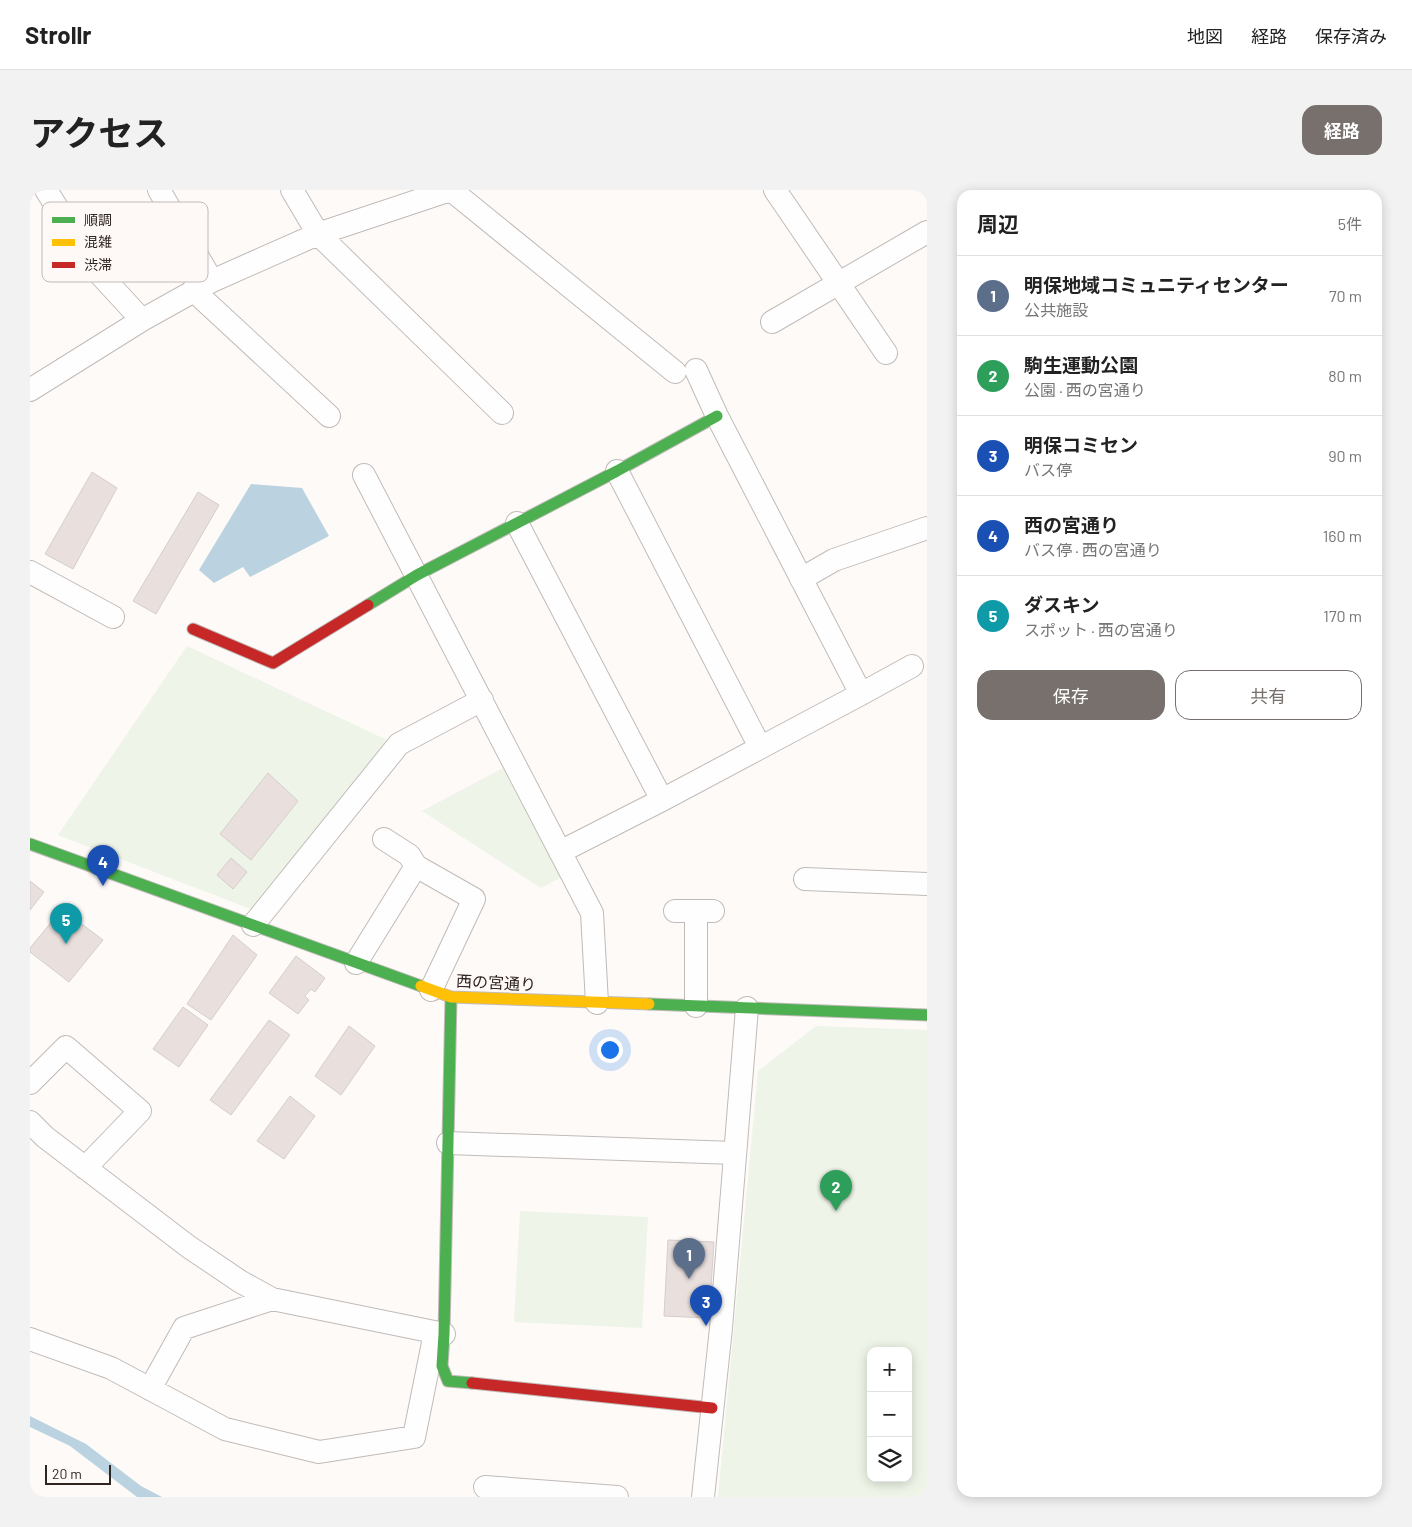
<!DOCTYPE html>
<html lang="ja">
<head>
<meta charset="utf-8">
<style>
  body { margin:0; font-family:Barlow,"Noto Sans JP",sans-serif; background:#f2f2f2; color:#222 }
  .controls { position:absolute; right:15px; bottom:15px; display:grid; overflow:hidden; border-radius:10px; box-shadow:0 2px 12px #0003 }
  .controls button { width:45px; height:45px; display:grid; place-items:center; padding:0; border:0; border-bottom:1px solid #e0e0e0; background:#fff; color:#222; font:25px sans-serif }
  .scale { position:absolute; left:15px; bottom:12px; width:66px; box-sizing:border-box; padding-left:5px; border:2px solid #2f2521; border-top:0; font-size:14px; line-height:18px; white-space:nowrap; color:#2f2521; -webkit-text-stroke:4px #fef9f7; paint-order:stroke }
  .you { position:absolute; left:579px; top:859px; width:18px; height:18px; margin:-12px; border:4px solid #fff; border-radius:50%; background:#1a73e8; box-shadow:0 0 0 8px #1a73e833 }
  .badge { display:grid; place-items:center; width:32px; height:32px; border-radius:50%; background:#77706c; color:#fff; font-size:16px; font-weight:700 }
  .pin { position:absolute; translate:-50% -41px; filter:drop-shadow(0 1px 2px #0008) }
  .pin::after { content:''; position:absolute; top:26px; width:18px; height:15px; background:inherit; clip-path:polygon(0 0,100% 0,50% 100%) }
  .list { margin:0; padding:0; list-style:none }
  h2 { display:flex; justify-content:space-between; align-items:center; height:65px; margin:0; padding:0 20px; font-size:21px }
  h2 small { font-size:16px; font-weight:400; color:#767676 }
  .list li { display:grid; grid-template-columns:32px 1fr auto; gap:15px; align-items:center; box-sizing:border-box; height:80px; padding:0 20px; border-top:1px solid #e0e0e0 }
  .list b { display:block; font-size:19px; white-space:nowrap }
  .list p { margin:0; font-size:16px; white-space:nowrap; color:#767676 }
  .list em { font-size:16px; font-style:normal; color:#767676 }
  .actions { display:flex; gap:10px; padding:15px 20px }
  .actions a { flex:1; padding:11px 0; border:1px solid #77706c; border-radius:15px; text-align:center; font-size:18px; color:#77706c }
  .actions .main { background:#77706c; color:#fff }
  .icon { flex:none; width:28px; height:28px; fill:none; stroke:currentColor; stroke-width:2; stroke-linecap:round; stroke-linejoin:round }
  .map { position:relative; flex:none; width:897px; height:1307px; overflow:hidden; border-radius:15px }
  header { display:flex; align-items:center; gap:30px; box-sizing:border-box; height:70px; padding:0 25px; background:#fff; border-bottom:1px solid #e0e0e0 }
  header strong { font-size:24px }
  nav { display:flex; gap:28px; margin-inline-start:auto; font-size:18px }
  .intro { display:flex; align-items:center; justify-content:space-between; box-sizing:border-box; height:120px; padding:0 30px }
  h1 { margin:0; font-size:35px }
  .button { padding:12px 22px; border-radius:15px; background:#77706c; color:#fff; font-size:18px; font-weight:700 }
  main { display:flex; gap:30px; padding:0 30px }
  aside { flex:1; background:#fff; border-radius:15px; box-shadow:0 2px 12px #0003 }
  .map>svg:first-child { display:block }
  .green { fill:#eef4e7; fill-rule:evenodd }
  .water { fill:#bbd3e0 }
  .building { fill:#e9e0de; stroke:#d4cdcc }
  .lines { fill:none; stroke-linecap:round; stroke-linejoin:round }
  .street-casing { stroke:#c0bbb8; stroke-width:24 }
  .fast-casing { stroke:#c0bbb8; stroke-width:13 }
  .slow-casing { stroke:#c0bbb8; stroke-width:13 }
  .jam-casing { stroke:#c0bbb8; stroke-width:13 }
  .street { stroke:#fffefe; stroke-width:22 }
  .fast { stroke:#4caf50; stroke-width:11 }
  .slow { stroke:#ffc107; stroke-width:11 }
  .jam { stroke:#c62828; stroke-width:11 }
  .labels { text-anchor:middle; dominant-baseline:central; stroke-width:4; stroke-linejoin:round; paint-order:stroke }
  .street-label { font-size:16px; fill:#2f2521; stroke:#fef9f7 }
  .key { fill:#fef9f7; stroke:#c0b9b7; stroke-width:1 }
  .key-label { font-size:14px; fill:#2f2521 }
</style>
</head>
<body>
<header>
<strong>Strollr</strong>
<nav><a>地図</a><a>経路</a><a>保存済み</a></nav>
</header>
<div class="intro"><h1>アクセス</h1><a class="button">経路</a></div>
<main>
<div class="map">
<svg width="897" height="1307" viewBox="0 0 897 1307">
  <rect width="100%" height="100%" fill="#fdfaf8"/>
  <path class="green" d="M157 456 359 551 226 721 28 645ZM238 583 268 611 221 670 190 644Z
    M473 578 532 687 511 698 392 621Z
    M786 836 897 840V1307H688L728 881ZM841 1161H878V1288H841Z
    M490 1021 618 1027 612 1138 484 1132Z"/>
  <path class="water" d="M221 294 272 298 299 346 220 387 213 377 184 393 169 380Z
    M0 1226 56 1254 111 1296 132 1307H107L40 1256 0 1237Z"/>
  <path class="building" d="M62 282 87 298 43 379 15 364Z
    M168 302 189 315 126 424 103 411Z
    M238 583 268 611 221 670 190 644Z
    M201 668 217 682 203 699 187 685Z
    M0 691 14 702 0 720Z
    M32 719 73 750 39 792 0 762V758Z
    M203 745 227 765 181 830 157 814Z
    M266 766 295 788 285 802 281 799 275 806 279 810 268 824 239 803Z
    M153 817 178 835 149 877 123 859Z
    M239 830 260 845 201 925 180 910Z
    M319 836 345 856 311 905 285 886Z
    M260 906 285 926 254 969 227 951Z
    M638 1050 684 1052 679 1128 634 1126Z"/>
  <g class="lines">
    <defs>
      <path id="street" d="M16 0 66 80 112 130
        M129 0 182 91
        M262 0 288 44 472 223
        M421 0 645 182
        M745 0 856 163
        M163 100 299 226
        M742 132 897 42
        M666 180 687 226 831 504
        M0 200 112 130 182 91 288 44 420 0
        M587 281 730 557
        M334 285 562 723 567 813
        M487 333 632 610
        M0 382 83 427
        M771 389 804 370 897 338
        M354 649 379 665 386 676
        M530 662 632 610 831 504 882 476
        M775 689 897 694
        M645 721H683
        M666 721V816
        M223 735 369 554 452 510
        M326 773 386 676 444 709 401 800
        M0 893 36 857 110 921 55 978
        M0 932 15 947 159 1057 211 1092 242 1109 414 1144
        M418 953 704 963
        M0 1149 81 1178 195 1239 289 1262 384 1247 404 1148
        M120 1199 154 1138 242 1109
        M455 1297 587 1307
        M673 1307 691 1138 717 818"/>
      <path id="fast" d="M338 415 387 385 587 281 687 226
        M0 654 391 796
        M421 807 414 1144 412 1176 418 1191 442 1193
        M619 814 897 825"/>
      <path id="slow" d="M391 796 421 807 619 814"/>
      <path id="jam" d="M163 439 243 473 338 415
        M442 1193 682 1218"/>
    </defs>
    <use href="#street" class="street-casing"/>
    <use href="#fast" class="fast-casing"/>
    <use href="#slow" class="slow-casing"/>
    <use href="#jam" class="jam-casing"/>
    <use href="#street" class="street"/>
    <use href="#fast" class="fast"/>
    <use href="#slow" class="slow"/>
    <use href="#jam" class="jam"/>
  </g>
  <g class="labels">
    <g class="street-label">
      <text transform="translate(466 792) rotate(3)">西の宮通り</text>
    </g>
  </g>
  <rect x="12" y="12" width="166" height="80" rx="8" class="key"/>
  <rect x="22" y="27" width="23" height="6" fill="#4caf50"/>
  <rect x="22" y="49" width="23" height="7" fill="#ffc107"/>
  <rect x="22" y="72" width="23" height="6" fill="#c62828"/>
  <g class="key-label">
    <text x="54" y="35">順調</text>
    <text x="54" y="57">混雑</text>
    <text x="54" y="80">渋滞</text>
  </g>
</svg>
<div class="controls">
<button>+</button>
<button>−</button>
<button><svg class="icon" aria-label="layers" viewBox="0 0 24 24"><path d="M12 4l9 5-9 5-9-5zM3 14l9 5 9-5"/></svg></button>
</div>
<div class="scale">20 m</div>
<div class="you"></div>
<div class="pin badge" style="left:659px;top:1089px;background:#5c6f8a">1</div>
<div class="pin badge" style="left:806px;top:1021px;background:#2e9e5b">2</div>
<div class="pin badge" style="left:676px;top:1136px;background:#1a4fb4">3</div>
<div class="pin badge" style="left:73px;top:696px;background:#1a4fb4">4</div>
<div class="pin badge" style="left:36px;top:754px;background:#0f9aa8">5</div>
</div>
<aside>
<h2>周辺<small>5件</small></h2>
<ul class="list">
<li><span class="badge" style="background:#5c6f8a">1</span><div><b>明保地域コミュニティセンター</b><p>公共施設</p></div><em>70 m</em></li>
<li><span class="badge" style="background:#2e9e5b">2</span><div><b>駒生運動公園</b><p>公園 · 西の宮通り</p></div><em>80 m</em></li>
<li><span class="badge" style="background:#1a4fb4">3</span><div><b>明保コミセン</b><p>バス停</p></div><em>90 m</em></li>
<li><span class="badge" style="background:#1a4fb4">4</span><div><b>西の宮通り</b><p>バス停 · 西の宮通り</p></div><em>160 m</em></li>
<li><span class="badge" style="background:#0f9aa8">5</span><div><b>ダスキン</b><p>スポット · 西の宮通り</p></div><em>170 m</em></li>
</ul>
<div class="actions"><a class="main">保存</a><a>共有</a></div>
</aside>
</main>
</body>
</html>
